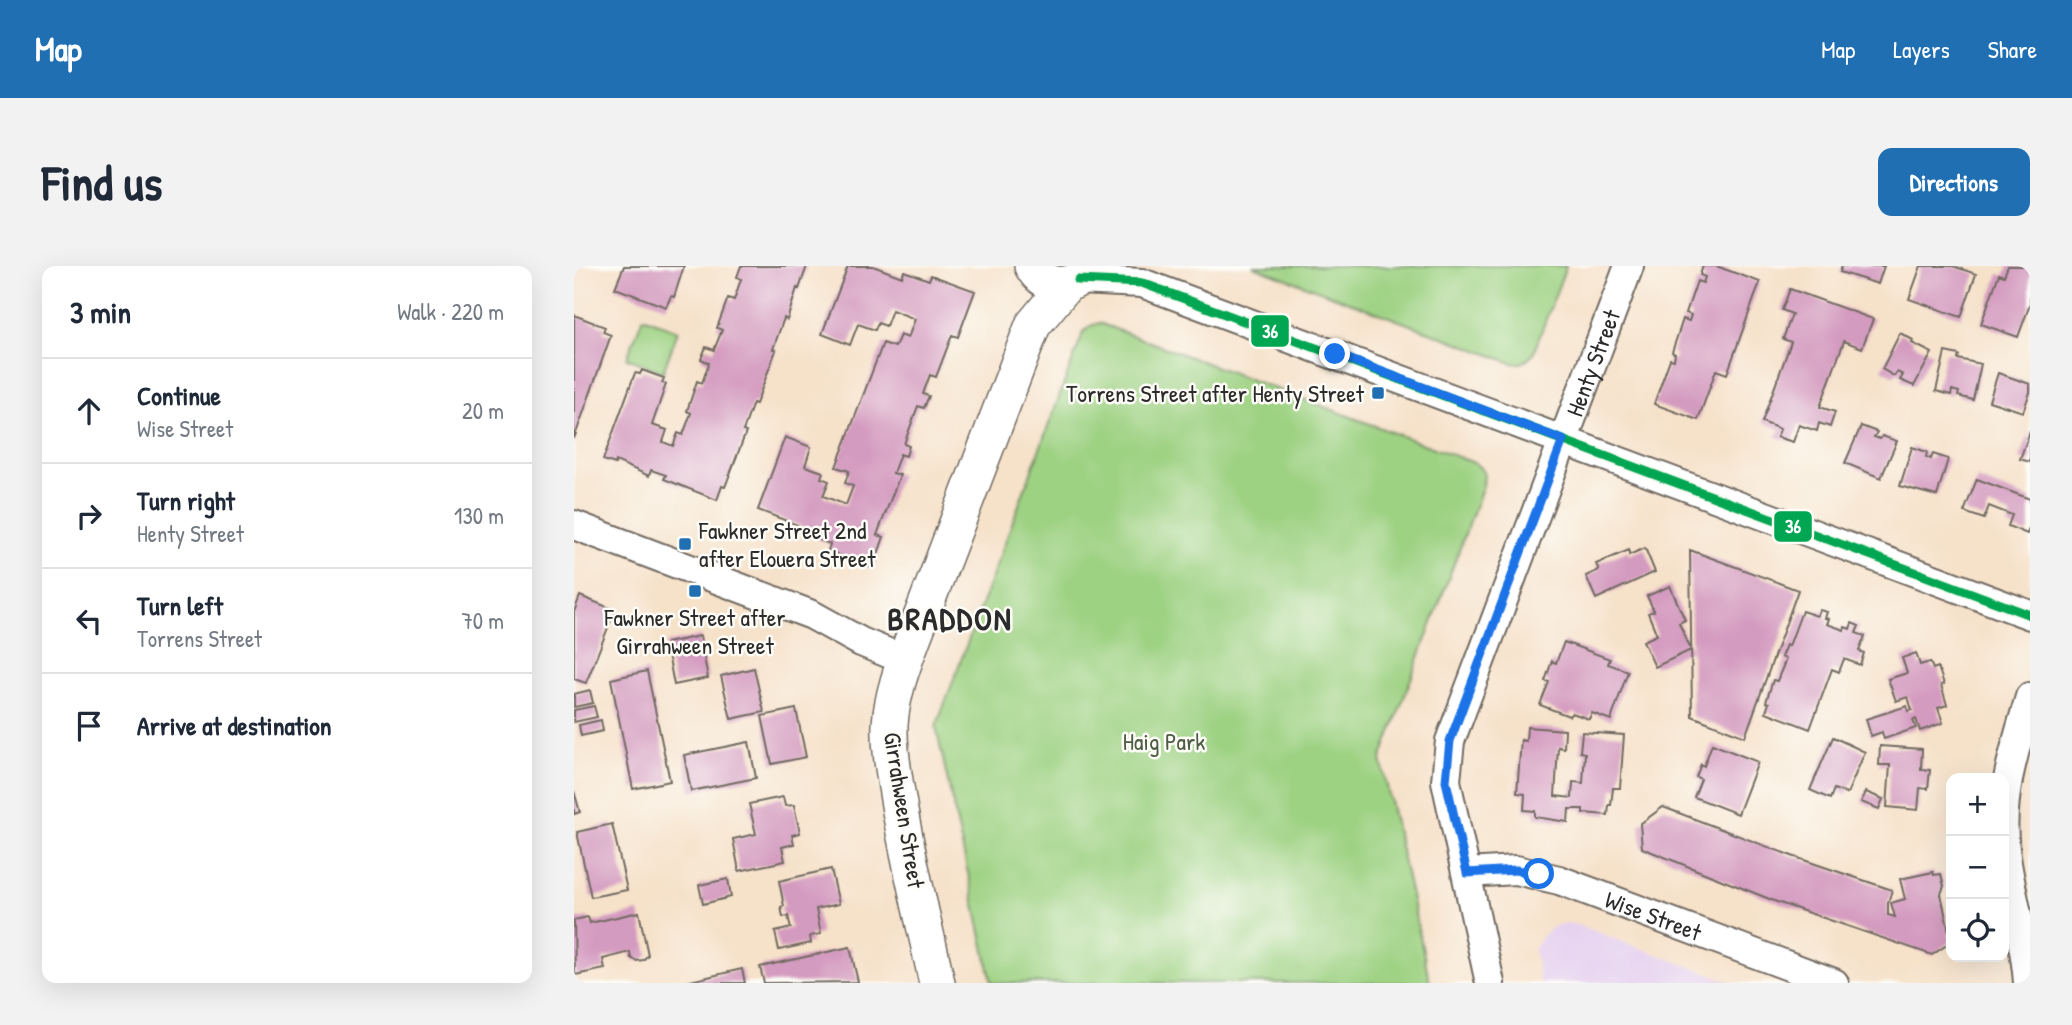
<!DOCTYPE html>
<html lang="en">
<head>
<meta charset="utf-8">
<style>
  body { margin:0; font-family:"Patrick Hand",sans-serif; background:#f2f2f3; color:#1f2937 }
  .controls { position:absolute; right:21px; bottom:21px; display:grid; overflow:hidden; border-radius:14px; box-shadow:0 7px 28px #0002 }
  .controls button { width:63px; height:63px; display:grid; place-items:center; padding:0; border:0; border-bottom:2px solid #e0e1e3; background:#fff; color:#1f2937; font:35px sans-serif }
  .stop { position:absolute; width:21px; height:21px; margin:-16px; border:5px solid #1a73e8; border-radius:50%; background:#fff }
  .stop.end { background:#1a73e8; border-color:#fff; box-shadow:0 2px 7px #0008 }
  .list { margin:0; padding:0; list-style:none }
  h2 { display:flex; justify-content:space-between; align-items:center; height:91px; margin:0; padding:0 28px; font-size:30px }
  h2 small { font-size:23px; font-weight:400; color:#747a83 }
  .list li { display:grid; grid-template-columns:46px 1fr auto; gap:21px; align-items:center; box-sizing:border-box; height:105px; padding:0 28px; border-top:2px solid #e0e1e3 }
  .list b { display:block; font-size:26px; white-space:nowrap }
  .list p { margin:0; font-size:23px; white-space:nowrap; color:#747a83 }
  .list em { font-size:23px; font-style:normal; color:#747a83 }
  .icon { flex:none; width:38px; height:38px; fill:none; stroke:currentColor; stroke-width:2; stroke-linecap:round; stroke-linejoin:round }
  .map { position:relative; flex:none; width:1456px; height:717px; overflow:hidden; border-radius:14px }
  header { display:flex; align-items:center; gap:42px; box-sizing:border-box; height:98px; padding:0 35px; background:#1f6fb2; color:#fff }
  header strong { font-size:33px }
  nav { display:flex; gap:38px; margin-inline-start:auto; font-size:24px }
  .intro { display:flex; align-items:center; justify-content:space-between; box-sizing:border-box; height:168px; padding:0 42px }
  h1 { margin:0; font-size:49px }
  .button { padding:18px 32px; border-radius:14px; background:#1f6fb2; color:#fff; font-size:24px; font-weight:700 }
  main { display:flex; gap:42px; padding:0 42px }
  aside { flex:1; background:#fff; border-radius:14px; box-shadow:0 7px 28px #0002 }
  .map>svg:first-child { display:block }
  .built { fill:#e6d2f0 }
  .green { fill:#9ed283; stroke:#647e57; stroke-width:2 }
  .building { fill:#d49bc0 }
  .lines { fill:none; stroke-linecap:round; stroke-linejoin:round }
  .minor-casing { stroke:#726b62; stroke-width:32 }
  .tertiary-casing { stroke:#726b62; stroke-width:38 }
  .minor { stroke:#fff; stroke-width:28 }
  .tertiary { stroke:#fff; stroke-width:35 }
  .bus-1-casing { stroke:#fdfcf7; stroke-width:14 }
  .bus-1 { stroke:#00a651; stroke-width:9 }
  .route { stroke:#1a73e8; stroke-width:9 }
  .poi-dot { fill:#1f6fb2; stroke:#fdfcf7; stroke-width:2.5 }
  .labels { text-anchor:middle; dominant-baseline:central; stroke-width:5; stroke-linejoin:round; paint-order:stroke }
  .street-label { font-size:24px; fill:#2b2b2b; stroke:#fdfcf7 }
  .poi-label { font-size:24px; fill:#2b2b2b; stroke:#fdfcf7; text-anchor:end }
  .park-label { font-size:24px; fill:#4e5d45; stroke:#fdfcf7 }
  .district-label { font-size:32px; font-weight:bold; letter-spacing:2px; fill:#2b2b2b; stroke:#fdfcf7 }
  .line-badge { stroke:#fdfcf7; stroke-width:2.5 }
  .badge-label { font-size:19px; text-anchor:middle; font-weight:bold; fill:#fff }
</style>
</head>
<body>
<header>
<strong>Map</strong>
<nav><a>Map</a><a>Layers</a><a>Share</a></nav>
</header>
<div class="intro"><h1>Find us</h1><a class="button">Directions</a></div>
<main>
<aside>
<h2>3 min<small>Walk · 220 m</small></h2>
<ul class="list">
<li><svg class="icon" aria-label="ahead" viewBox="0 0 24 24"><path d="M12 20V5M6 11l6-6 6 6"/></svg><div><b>Continue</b><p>Wise Street</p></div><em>20 m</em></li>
<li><svg class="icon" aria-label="right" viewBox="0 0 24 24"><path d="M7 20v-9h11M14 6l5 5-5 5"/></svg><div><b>Turn right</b><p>Henty Street</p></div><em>130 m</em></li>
<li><svg class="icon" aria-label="left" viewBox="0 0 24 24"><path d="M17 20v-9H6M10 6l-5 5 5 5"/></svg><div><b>Turn left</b><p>Torrens Street</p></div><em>70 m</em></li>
<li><svg class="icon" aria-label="arrive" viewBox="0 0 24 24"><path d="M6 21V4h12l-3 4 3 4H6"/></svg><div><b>Arrive at destination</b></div></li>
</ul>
</aside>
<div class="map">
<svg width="1456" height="717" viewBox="0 0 1456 717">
  <rect width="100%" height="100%" fill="#fdfcf7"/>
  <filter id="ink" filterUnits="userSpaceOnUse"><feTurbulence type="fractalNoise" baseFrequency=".0143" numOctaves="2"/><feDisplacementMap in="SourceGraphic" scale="14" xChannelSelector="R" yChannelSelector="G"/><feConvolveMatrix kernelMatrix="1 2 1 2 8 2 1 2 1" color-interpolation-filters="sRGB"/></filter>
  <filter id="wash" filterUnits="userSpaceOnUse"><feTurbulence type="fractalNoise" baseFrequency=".00686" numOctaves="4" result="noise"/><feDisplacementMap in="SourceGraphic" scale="28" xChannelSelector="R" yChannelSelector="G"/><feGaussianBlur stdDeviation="1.57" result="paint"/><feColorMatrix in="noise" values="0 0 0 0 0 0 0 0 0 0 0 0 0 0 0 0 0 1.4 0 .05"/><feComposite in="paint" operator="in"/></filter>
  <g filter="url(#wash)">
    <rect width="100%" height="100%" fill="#f6e1c9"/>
    <path class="built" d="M992 657 1007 660 1159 717H966L960 683 968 670 978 661Z"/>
    <path class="green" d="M679 0H992L959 88C952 96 948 98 938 97Z
      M69 51 104 65 89 106 53 92Z
      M525 57 895 195 902 198 910 206 909 220 807 493 856 717H418L362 461 509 67 516 60Z"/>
    <g id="blocks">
      <path class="building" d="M50 0H110L100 31 97 30 92 41 41 22Z
        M167 0H233L225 23 223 22 213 54 210 52 199 83 202 84 182 138 179 137 169 165 172 166 151 221 148 220 143 234 90 213 92 209 77 204 75 210 42 195 41 198 29 194 61 107 66 108 68 104 90 112 88 117 92 118 78 159 93 164 89 176 99 180 104 167 109 169 117 147 113 145 123 115 128 117 135 97 127 93 132 81 140 84 148 64 143 62 154 32 160 34 167 13 163 11Z
        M274 0H299L328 11 330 5 355 14 357 9 401 25 384 71 378 69 362 111 356 109 349 128 355 130 350 142 344 140 330 178 335 180 332 190 326 188 319 207 326 209 303 269 310 271 299 302 254 285 256 278 232 269 234 263 184 244 211 171 237 181 231 200 249 206 247 212 255 215 249 230 272 239 279 220 271 217 275 205 262 201 309 77 321 81 326 69 334 72 341 53 318 44 312 60 304 57 301 64 284 58 276 79 248 68Z
        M1129 0H1142L1186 16 1153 108 1142 104 1124 154 1080 138 1096 93 1100 94 1101 88 1098 86 1109 53 1115 55 1117 49 1112 47 1123 15 1129 17 1131 11 1126 9Z
        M1268 0H1310L1304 18 1266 6Z
        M1347 0H1379L1402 8 1387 51 1335 33Z
        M1434 0H1456V38L1444 71 1407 58 1425 8 1430 10Z
        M1216 23 1299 53 1288 82 1270 75 1246 141 1261 146 1256 161 1245 157 1243 165 1225 159 1219 176 1203 171 1206 163 1188 156 1217 76 1209 73 1218 48 1208 44Z
        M0 49 31 61 29 66 37 69 0 173Z
        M1326 67 1339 74 1338 77 1358 87 1340 120 1326 114 1329 109 1323 106 1320 110 1308 103Z
        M1371 86 1385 89 1384 93 1407 98 1399 134 1384 130 1385 126 1378 124 1377 129 1362 125Z
        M1424 107 1456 118V126L1449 146 1415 135Z
        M1287 160 1303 166 1300 171 1306 173 1308 170 1323 175 1307 212 1271 197Z
        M1456 165V196L1446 193Z
        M1338 181 1353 186 1352 191 1357 193 1359 188 1374 193 1363 230 1326 220Z
        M1403 213 1456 233V260L1453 268 1434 260 1438 249 1415 240 1410 253 1390 246Z
        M1071 282 1081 306 1022 333 1012 310 1025 304 1022 298 1055 284V289Z
        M1116 284 1224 324 1171 471 1118 450Z
        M1096 320 1111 354 1105 357 1117 384 1081 401 1069 375 1083 369 1074 347 1080 345 1073 330Z
        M6 330 41 344 12 417 0 413V346Z
        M1245 344 1253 346 1251 352 1255 353 1253 358 1270 364 1271 361 1276 363 1278 357 1285 360 1282 367 1291 370 1285 385 1290 387 1286 399 1270 393 1265 406 1258 403 1236 463 1192 446 1195 437 1192 436 1199 414 1203 415 1212 393 1207 391 1212 379 1215 380 1228 345 1243 350Z
        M126 370 134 412 100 419 92 377Z
        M990 376 1036 393 1034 398 1054 405 1037 454 1018 447 1015 453 998 447 995 450 966 439 975 416 971 415 978 395 982 397Z
        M1342 387 1346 399 1356 396 1359 403 1364 401 1370 418 1367 419 1373 439 1364 442 1369 457 1346 465 1342 453 1339 454 1342 462 1310 473 1308 466 1297 470 1292 453 1333 440 1334 445 1338 444 1334 431 1322 435 1314 413 1333 407 1328 392Z
        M180 402 190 446 157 453 147 410Z
        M73 405 96 515 59 523 37 413Z
        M16 424 19 437 0 441V428Z
        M20 440 23 451 0 456V444Z
        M222 443 232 491 198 498 188 450Z
        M27 454 29 465 7 470 5 459Z
        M953 461 991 464 990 482 984 481 981 530 998 532 999 516 1009 517 1011 487 1006 486 1008 466 1050 469 1046 522H1039L1037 539H1035L1034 549 1009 547V543H995L994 556 961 551V545L950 544 951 528 943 527 947 474 952 475Z
        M1259 471 1291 486 1273 528 1260 523 1256 533 1236 524Z
        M175 476 182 512 117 525 110 489Z
        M1138 478 1184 496 1164 548 1120 531 1127 513 1122 511 1127 498 1130 500Z
        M1306 480 1348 483 1347 503 1356 504 1354 523 1346 522 1344 544 1313 541 1316 499H1305Z
        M0 525 6 546 0 548Z
        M1292 526 1309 533 1305 543 1287 536Z
        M209 531 211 540 220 539 226 567 218 569 220 578 208 581 211 595 165 605 159 573 182 568 175 538Z
        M1089 541 1218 590 1318 624 1314 637V649L1321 651 1317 637 1331 633 1326 613 1359 606 1360 609 1367 608 1370 620 1367 628 1377 676 1358 689 1203 636 1068 582 1066 558Z
        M38 558 53 624 17 631 3 566Z
        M257 603 265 638 242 643 247 668 236 670 237 677 205 684 201 666 217 662 214 650 209 651 207 641 210 640 205 615Z
        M154 613 157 631 129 638 125 619Z
        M65 646 74 689 69 694 63 695 57 692 56 686 29 693 31 703 1 709 0 654 14 651 16 657Z
        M276 681 284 716 190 717 186 701Z
        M168 703 171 717H112V716Z"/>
    </g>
  </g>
  <g filter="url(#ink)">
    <use href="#blocks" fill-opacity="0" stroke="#726b62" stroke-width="2"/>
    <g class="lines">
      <defs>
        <g id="minor">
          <path d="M504 14 568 17 1456 349"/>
          <path d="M0 259 238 349 287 376 331 394"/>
          <path id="s1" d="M893 607 942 604 985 614 1260 717"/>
          <path id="s2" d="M916 717 872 515 876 475 1055 0"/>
          <path d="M1454 717C1451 668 1434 622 1430 574 1426 525 1443 476 1456 431"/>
        </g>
        <path id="tertiary" d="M458 0C471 25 503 24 516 0
          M363 717C350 656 334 595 324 533 320 508 315 483 316 458 318 429 328 402 338 375L459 59 492 19"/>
      </defs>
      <use href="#minor" class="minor-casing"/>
      <use href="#tertiary" class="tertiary-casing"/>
      <use href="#minor" class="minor"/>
      <use href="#tertiary" class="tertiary"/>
      <defs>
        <path id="bus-1" d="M504 14 568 17 1456 349"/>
      </defs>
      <use href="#bus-1" class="bus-1-casing"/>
      <use href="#bus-1" class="bus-1"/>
    </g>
  </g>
  <g class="lines" filter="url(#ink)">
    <path class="route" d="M761 88 989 174 876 475 872 515 893 607 942 604 965 608"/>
  </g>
  <g class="poi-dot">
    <rect x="797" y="120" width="14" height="14" rx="3.5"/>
    <rect x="104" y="271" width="14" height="14" rx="3.5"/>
    <rect x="114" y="318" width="14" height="14" rx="3.5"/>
  </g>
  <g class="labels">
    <g class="street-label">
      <text stroke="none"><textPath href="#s2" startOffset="651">Henty Street</textPath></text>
      <text transform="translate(331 544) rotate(81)">Girrahween Street</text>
      <text stroke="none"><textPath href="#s1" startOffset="194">Wise Street</textPath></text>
    </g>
    <g class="poi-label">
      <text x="790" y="127">Torrens Street after Henty Street</text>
      <text x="125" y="264" text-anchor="start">Fawkner Street 2nd<tspan x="125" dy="28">after Elouera Street</tspan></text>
      <text x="121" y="351" text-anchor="middle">Fawkner Street after<tspan x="121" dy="28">Girrahween Street</tspan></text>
    </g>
    <g class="park-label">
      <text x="590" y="475">Haig Park</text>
    </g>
    <g class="district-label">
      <text x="376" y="352">BRADDON</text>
    </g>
  </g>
  <g class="line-badge">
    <rect x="676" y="48" width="40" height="34" rx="7" fill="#00a651"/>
    <rect x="1199" y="244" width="40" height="33" rx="7" fill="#00a651"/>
  </g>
  <g class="badge-label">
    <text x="696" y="72">36</text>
    <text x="1219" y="267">36</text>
  </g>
</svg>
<div class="controls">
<button>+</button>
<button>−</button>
<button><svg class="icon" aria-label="locate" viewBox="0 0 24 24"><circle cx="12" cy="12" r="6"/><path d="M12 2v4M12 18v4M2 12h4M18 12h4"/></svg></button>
</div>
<div class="stop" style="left:965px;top:608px"></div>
<div class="stop end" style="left:761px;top:88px"></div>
</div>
</main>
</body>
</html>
